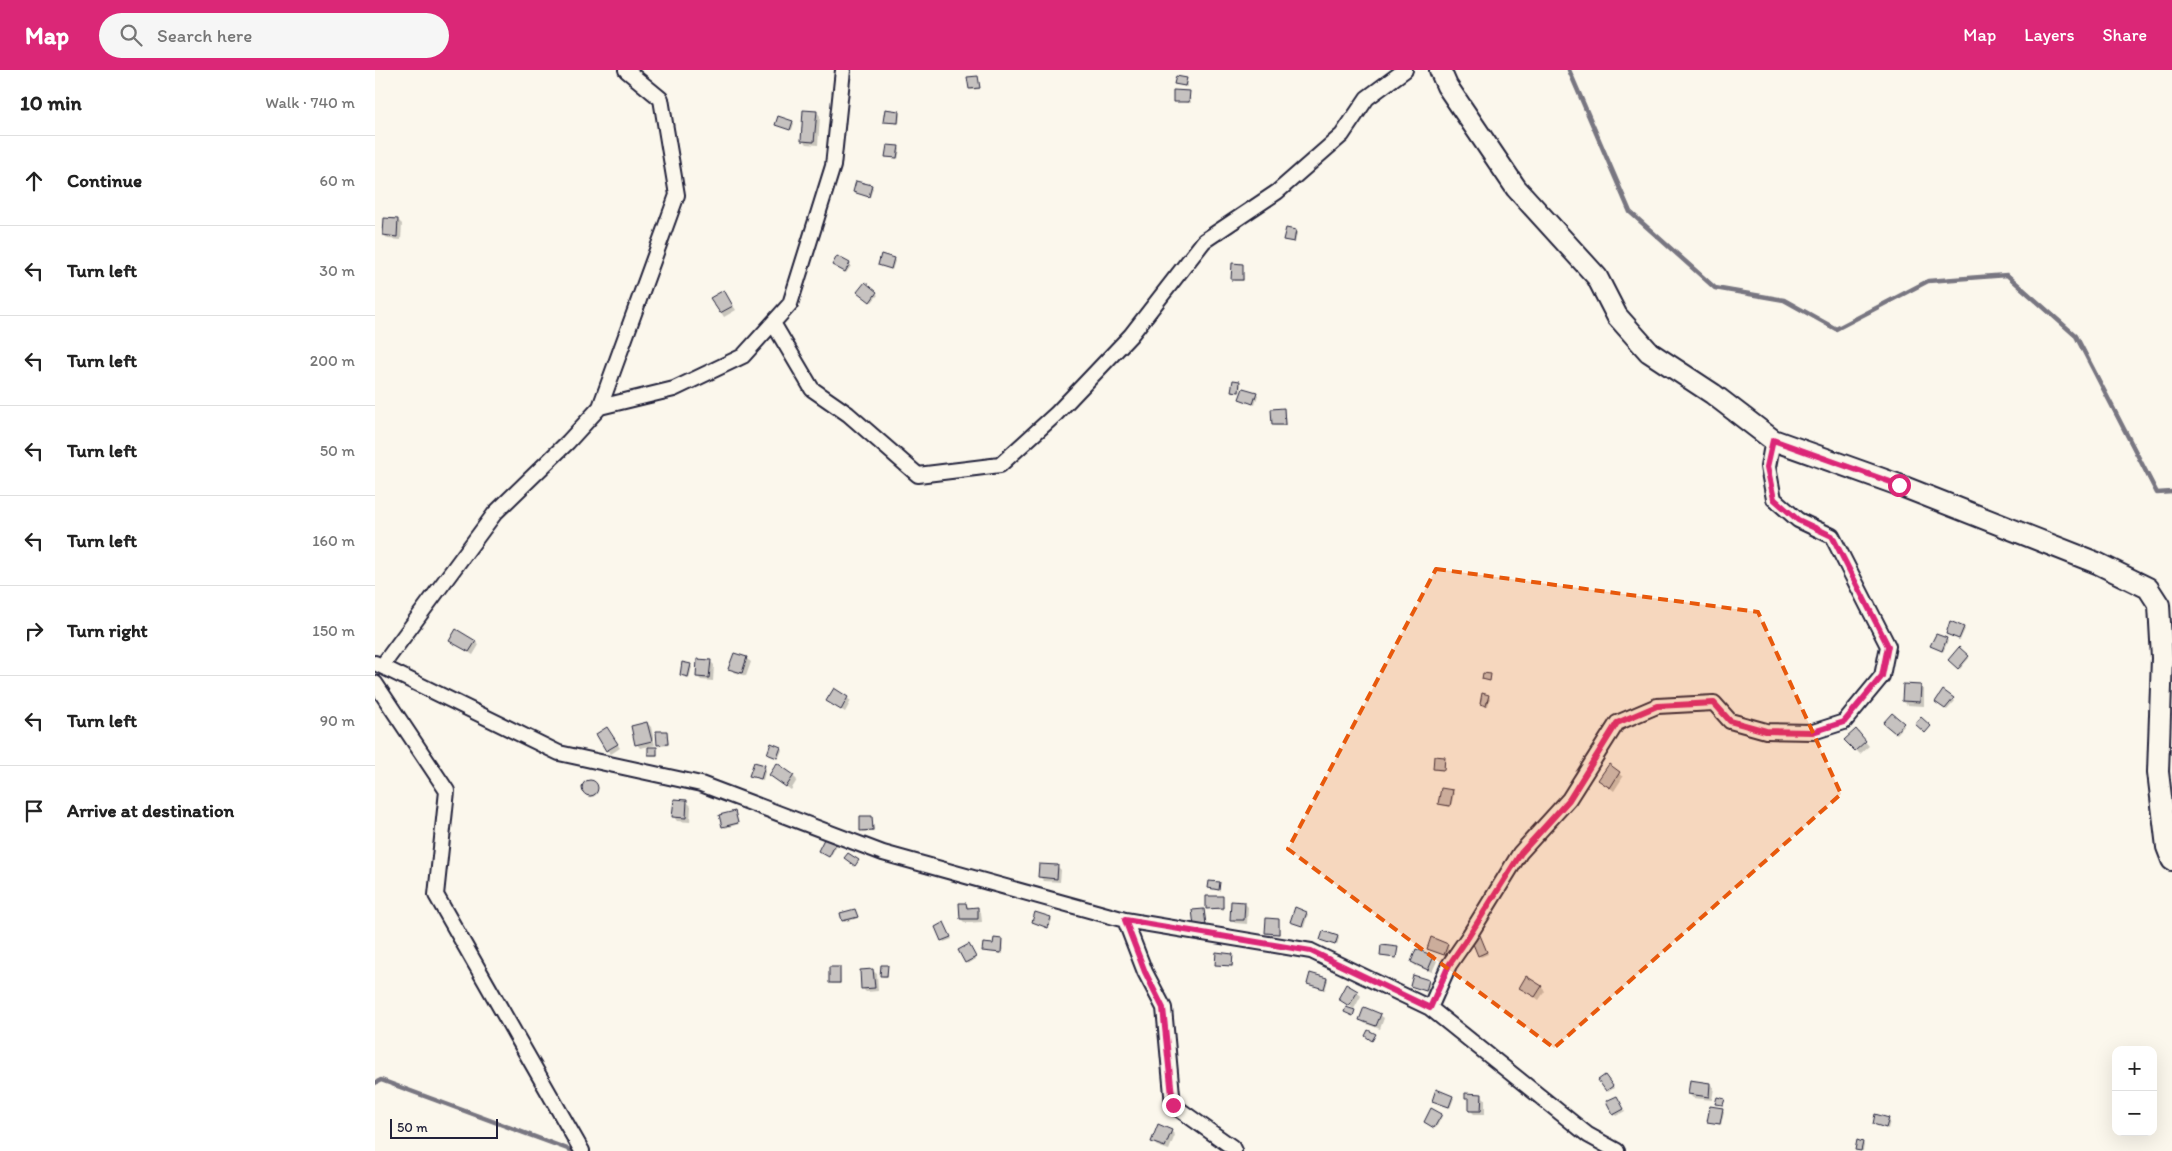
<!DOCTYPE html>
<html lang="en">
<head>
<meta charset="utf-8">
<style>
  body { margin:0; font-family:Itim,sans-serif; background:#f6f6f6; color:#222 }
  .controls { position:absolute; right:15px; bottom:15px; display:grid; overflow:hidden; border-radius:10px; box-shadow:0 5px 20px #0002 }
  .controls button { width:45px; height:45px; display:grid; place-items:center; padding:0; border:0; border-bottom:1px solid #e0e0e0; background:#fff; color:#222; font:25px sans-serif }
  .scale { position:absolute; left:15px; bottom:12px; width:108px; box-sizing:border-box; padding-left:5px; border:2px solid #22223b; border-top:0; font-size:14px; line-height:18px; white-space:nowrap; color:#22223b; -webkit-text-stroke:4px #fbf7ec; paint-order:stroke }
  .stop { position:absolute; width:15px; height:15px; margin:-11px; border:4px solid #db2777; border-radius:50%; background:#fff }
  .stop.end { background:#db2777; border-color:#fff; box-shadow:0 1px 5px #0008 }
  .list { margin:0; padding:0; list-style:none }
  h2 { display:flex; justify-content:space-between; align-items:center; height:65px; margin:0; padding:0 20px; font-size:21px }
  h2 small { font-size:16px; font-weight:400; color:#767676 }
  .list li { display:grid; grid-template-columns:32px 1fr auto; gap:15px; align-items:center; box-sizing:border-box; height:90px; padding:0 20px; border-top:1px solid #e0e0e0 }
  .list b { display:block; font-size:19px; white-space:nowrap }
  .list em { font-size:16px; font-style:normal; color:#767676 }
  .icon { flex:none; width:28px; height:28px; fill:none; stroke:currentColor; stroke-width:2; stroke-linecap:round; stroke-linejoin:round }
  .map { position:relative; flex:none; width:1797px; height:1081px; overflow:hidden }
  header { display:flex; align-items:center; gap:30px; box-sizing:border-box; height:70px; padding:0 25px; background:#db2777; color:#fff }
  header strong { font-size:24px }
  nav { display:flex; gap:28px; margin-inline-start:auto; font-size:18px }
  .search { width:350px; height:45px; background:#f6f6f6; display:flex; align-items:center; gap:12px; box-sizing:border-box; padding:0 18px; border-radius:28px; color:#767676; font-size:19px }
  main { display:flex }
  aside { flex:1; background:#fff }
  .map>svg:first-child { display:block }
  .shadow { fill:#0003 }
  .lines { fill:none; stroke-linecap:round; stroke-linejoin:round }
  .stream { stroke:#787681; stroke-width:4.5 }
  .building { fill:#c6c2c0; stroke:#22223b }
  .minor-casing { stroke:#22223b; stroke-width:18 }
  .secondary-casing { stroke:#22223b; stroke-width:24 }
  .minor { stroke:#fbf7ec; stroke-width:14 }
  .secondary { stroke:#fbf7ec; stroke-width:20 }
  .route { stroke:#db2777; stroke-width:6 }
  .marked { fill:#e8590c; fill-opacity:0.2; stroke:#e8590c; stroke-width:4; stroke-dasharray:10 6; stroke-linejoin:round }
</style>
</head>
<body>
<header>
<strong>Map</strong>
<div class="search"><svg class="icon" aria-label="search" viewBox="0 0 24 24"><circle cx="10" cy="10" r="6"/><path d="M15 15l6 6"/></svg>Search here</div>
<nav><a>Map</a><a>Layers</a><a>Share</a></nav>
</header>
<main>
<aside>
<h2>10 min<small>Walk · 740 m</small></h2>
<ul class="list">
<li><svg class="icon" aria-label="ahead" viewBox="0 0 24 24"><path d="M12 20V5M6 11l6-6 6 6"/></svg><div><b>Continue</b></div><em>60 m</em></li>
<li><svg class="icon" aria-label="left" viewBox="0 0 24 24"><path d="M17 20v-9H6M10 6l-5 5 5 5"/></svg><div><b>Turn left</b></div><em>30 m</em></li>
<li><svg class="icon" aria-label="left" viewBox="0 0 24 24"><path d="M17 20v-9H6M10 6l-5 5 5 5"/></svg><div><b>Turn left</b></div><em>200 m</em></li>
<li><svg class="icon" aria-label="left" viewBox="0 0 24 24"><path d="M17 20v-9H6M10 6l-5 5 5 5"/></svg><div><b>Turn left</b></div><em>50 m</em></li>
<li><svg class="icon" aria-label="left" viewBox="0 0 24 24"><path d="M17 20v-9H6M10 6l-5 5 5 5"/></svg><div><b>Turn left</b></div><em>160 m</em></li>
<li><svg class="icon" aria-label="right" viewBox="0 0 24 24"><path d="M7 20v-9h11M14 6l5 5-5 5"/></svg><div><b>Turn right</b></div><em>150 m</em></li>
<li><svg class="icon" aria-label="left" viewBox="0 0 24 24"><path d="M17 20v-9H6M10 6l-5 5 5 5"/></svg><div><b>Turn left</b></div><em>90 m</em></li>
<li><svg class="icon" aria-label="arrive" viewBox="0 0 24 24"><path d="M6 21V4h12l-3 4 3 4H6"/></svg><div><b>Arrive at destination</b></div></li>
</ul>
</aside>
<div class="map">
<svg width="1797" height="1081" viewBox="0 0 1797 1081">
  <rect width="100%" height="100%" fill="#fbf7ec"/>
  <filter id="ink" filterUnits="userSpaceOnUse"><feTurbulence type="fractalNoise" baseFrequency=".02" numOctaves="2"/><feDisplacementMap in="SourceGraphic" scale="10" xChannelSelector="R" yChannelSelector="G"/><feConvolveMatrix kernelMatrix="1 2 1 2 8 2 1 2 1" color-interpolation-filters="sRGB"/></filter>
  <g filter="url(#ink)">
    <path class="shadow" d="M602 7 605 19 596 20 595 19Z
      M811 10 812 17 801 14Z
      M814 22 816 33 799 31Z
      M442 42 445 46 443 75 431 74 427 70Z
      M524 42 525 44 524 54 509 51Z
      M417 52 419 53 417 60 402 55Z
      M523 77 525 79 523 89 512 86Z
      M496 116 498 118 495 127 479 122Z
      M23 150 27 154 26 170 13 169 9 165Z
      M921 161 922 163 920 173 910 170Z
      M518 189 520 191 517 200 504 195Z
      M474 194 476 196 471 203 460 196Z
      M867 195 869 211H859L858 209Z
      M490 214 503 225 497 232 486 224Z
      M349 222 361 240 349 247 337 228Z
      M859 311 866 314 865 323 858 320Z
      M881 323 883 325 880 335 865 329Z
      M909 339 911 356H900L898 355Z
      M1588 558 1590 559 1585 570 1572 564Z
      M1571 569 1573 571 1568 582 1557 576Z
      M76 571 100 572 104 575 98 585Z
      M1584 579 1594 588 1585 599 1575 590Z
      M360 584 372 589 376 592 371 606 359 602 355 599Z
      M335 591 339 595 338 611 326 610 322 606Z
      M315 595 317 597 314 608 308 606 306 605Z
      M1546 617 1549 620V636L1532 635 1528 631Z
      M1569 622 1580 631 1572 640 1563 633Z
      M1114 626 1115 628 1113 636 1108 635Z
      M472 628 476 631 470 642 453 631Z
      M1517 645 1529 656 1522 664 1510 653Z
      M272 653 276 657 280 675 265 678 262 674Z
      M232 658 245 678 236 684 232 680Z
      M1481 661 1494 676 1485 684 1471 670Z
      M292 662 294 675 285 676 283 674Z
      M281 678 283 686H276L274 685Z
      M405 678 407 680 403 689 394 684Z
      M1069 688 1070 701 1061 700 1059 698Z
      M379 693 391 698 388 710 377 707Z
      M1234 696 1248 707 1239 721 1225 710Z
      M396 705 418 706 422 710 416 720Z
      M209 720a7 7 0 1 1 14 0a7 7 0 1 1-14 0Z
      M1077 721 1079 723 1076 737 1066 735 1064 733Z
      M312 732 316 736 315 752 302 751 299 747Z
      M360 742 364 754 350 758 348 756Z
      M497 747 499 761 488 762 487 760Z
      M460 774 462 775 455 787 446 782Z
      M682 796 686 800 685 812 669 811 665 807Z
      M844 813 845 821 835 818Z
      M847 828 849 840 833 838Z
      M869 833 873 837 872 854 860 853 856 849Z
      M591 834 595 839H602L606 842 607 852 590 853 586 849Z
      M921 839 933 844 929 857 916 852Z
      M480 840 483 848 469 852 468 850Z
      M829 840 832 856 821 857Z
      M675 848 677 849 674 858 658 852Z
      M904 850 905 865 892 864 891 862Z
      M569 853 577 869 569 872 561 857Z
      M963 867 964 868 962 875 947 870Z
      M1106 868 1113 884 1106 887 1104 885Z
      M627 870 628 884 608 881 620 876Z
      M1073 875 1074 876 1071 886 1055 880Z
      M595 877 601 889 593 894 591 892Z
      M1022 878V889L1006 886Z
      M858 885V897L841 894Z
      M1058 887 1062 891 1057 902 1041 896 1037 892Z
      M512 897 513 907H508L506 905Z
      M465 898 466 914H457L455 913Z
      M498 901 502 904 503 921 491 922 487 918Z
      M1039 907 1055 913 1052 922 1036 915Z
      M952 909 953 910 950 920 934 914Z
      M1146 917H1166L1170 921 1164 930Z
      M982 922 986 926 979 939 964 929Z
      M1005 945 1009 948 1005 959 989 953 985 949Z
      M1232 1008 1239 1018 1233 1022 1225 1011Z
      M1335 1014 1339 1018 1337 1030 1318 1028 1314 1024Z
      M1106 1025 1110 1029V1044H1099L1095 1040V1031L1091 1027Z
      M1077 1027 1079 1028 1075 1038 1060 1032Z
      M1243 1029 1250 1041 1241 1046 1239 1044Z
      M1347 1040 1349 1041 1346 1055 1333 1051Z
      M1066 1045 1067 1046 1061 1058 1052 1053Z
      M1513 1049 1515 1051 1513 1059 1499 1054Z
      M796 1061 800 1065 794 1080 782 1076 778 1072Z
      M1488 1073 1489 1075 1488 1081H1483L1481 1079Z"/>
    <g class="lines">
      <path class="stream" d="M1194 0 1255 142 1340 218 1409 230 1461 259 1553 211 1632 205 1701 266 1782 423 1797 422
        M0 1013 6 1010 198 1081"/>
    </g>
    <path class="building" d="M603 6 605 18 594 19 592 7Z
      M801 6 812 8 810 16 799 14Z
      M798 20 815 21 814 32H798Z
      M510 39 524 41 523 53 508 52Z
      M428 40 442 41 439 72 426 71Z
      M403 46 418 51 415 60 400 55Z
      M512 75 524 76 522 88 510 87Z
      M481 111 497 115 494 127 478 122Z
      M9 148 23 149 22 167 8 165Z
      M911 158 921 160 919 172 908 170Z
      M506 184 519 188 516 199 503 195Z
      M462 186 475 193 470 202 457 195Z
      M857 193 868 194V210H856Z
      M490 212 502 222 495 232 482 222Z
      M349 220 358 236 345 243 335 228Z
      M858 310 865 311 864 322 856 321Z
      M868 318 882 322 878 334 864 329Z
      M909 338 910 355H897L896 339Z
      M1575 551 1589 557 1584 569 1571 564Z
      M81 559 101 571 94 582 74 571Z
      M1561 564 1572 568 1567 581 1555 576Z
      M1584 577 1594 586 1583 599 1573 590Z
      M359 583 372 587 367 603 353 599Z
      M322 589 336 590 334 608 321 607Z
      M307 592 316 594 313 607 305 605Z
      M1108 603 1116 604 1115 611 1107 609Z
      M1528 614 1546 615 1545 632 1527 631Z
      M459 618 473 627 466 640 451 631Z
      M1568 620 1579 628 1570 639 1560 632Z
      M1107 623 1114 625 1111 636 1105 634Z
      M1517 643 1529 653 1520 663 1508 653Z
      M1546 647 1556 656 1550 663 1540 654Z
      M272 652 277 671 260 675 256 656Z
      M232 657 243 674 231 681 221 664Z
      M1481 659 1491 671 1480 681 1469 670Z
      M281 661H292L293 674 282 675Z
      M396 673 406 677 402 688 392 684Z
      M273 677H282V685H273Z
      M1059 686 1070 687 1069 700 1058 699Z
      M379 692 390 695 386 709 374 706Z
      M402 693 419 705 411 717 394 705Z
      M1234 694 1245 702 1235 718 1223 710Z
      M207 718a8 8 0 1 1 16 0a8 8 0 1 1-16 0Z
      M1066 718 1078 720 1075 736 1063 734Z
      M299 729 312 730 311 748 297 747Z
      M360 741 363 753 347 757 344 745Z
      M485 746H497L498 760 485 761Z
      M450 767 461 773 454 787 443 781Z
      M473 783 484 790 480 796 469 788Z
      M664 794 683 795 682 809 663 807Z
      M834 811 845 812 844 820 833 818Z
      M831 826H848V838L831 839Z
      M856 831 870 832 869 850H855Z
      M584 833H591L592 838 603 837V849H585Z
      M920 837 932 842 927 856 915 852Z
      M480 839 483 847 467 851 465 843Z
      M829 839 831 855 819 856 817 840Z
      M660 842 676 847 673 858 657 852Z
      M891 848 904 849V864L890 863Z
      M569 852 576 867 566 871 560 857Z
      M948 861 963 866 960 875 945 870Z
      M1105 865 1112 882 1103 886 1096 869Z
      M1056 867 1073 874 1069 885 1052 879Z
      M619 868 627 869 626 883 607 881 608 873 618 874Z
      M594 874 601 887 590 893 583 880Z
      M1006 875 1023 877 1021 888 1005 886Z
      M1041 879 1059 886 1053 900 1036 892Z
      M841 882 858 884 857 896 840 895Z
      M506 895H513L512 906H505Z
      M454 897H465V913H454Z
      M498 899 500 918 486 919 485 900Z
      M935 903 952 908 949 919 932 914Z
      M1038 905 1054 910 1051 921 1035 916Z
      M1151 906 1167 916 1160 927 1144 918Z
      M971 914 983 921 974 936 963 929Z
      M971 937 980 940 978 946 969 942Z
      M989 937 1006 944 1001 956 984 950Z
      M993 960 1001 964 997 971 990 966Z
      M1230 1005 1238 1016 1231 1021 1223 1010Z
      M1315 1010 1335 1013 1334 1027 1313 1024Z
      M1061 1019 1078 1026 1074 1037 1057 1031Z
      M1090 1023 1107 1024 1106 1041H1094V1028H1090Z
      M1242 1026 1249 1039 1238 1045 1231 1031Z
      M1342 1027 1350 1029 1348 1035 1340 1034Z
      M1335 1036 1348 1038 1345 1054 1332 1052Z
      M1056 1038 1067 1044 1059 1058 1049 1052Z
      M1500 1044 1514 1048 1511 1058 1498 1054Z
      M783 1054 797 1060 790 1077 776 1072Z
      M1482 1070 1488 1072 1486 1081 1480 1080Z"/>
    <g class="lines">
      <defs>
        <path id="minor" d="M398 253 437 319 473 344 543 405 625 395 681 344 756 265 829 171 902 122 967 65 992 28 1030 0
          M225 337 299 319 368 286 415 234 458 96 468 0
          M0 593 184 683 326 714 508 783 750 850 936 881 1055 938 1213 1065 1242 1081
          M7 596 120 443 193 372 225 337 302 125 286 29 251 0
          M0 613 72 721 61 825 207 1081
          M750 850 770 902 789 938 798 1035 857 1077 859 1081
          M1055 938 1074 895 1094 866 1145 783 1194 729 1242 653 1282 636 1339 633 1355 651 1391 661 1438 662 1469 652 1507 606 1513 576 1457 466 1423 450 1399 429 1393 397 1398 370"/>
        <path id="secondary" d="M1065 0 1072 16 1141 118 1222 207 1242 246 1274 282 1338 324 1398 370 1524 415 1722 493 1773 518 1784 535 1787 588 1783 702 1792 777 1797 790"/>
      </defs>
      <use href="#minor" class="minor-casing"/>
      <use href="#secondary" class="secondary-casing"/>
      <use href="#minor" class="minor"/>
      <use href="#secondary" class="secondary"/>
    </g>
  </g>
  <g class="lines" filter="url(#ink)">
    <path class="route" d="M798 1035 788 938 770 902 750 850 936 881 1055 938 1074 895 1094 866 1146 783 1194 730 1242 653 1282 636 1339 633 1355 651 1391 661 1438 662 1469 652 1507 606 1513 576 1457 466 1423 450 1399 429 1392 397 1398 370 1524 415"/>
  </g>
  <path class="marked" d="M1061 499 1383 542 1466 724 1179 978 913 779Z"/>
</svg>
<div class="controls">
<button>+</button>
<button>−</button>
</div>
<div class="scale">50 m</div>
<div class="stop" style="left:1524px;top:415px"></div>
<div class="stop end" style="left:798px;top:1035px"></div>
</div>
</main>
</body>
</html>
